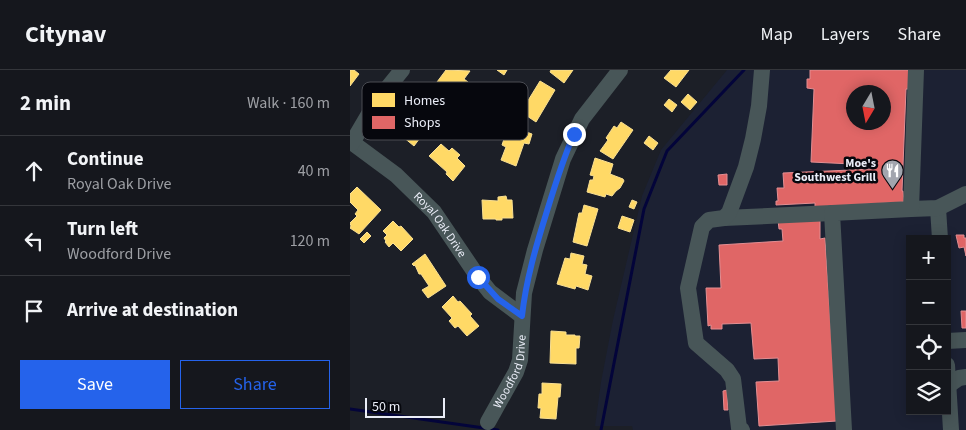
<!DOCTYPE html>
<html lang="en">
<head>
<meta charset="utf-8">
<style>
  body { margin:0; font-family:"Source Sans 3",sans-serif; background:#1e2026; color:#f1f3f6 }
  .controls { position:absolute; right:15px; bottom:15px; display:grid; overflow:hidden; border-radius:0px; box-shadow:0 2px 12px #0003 }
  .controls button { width:45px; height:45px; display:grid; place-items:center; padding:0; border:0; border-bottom:1px solid #34363b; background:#15171d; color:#f1f3f6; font:25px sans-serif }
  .compass { position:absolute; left:496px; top:15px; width:45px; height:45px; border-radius:50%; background:#15171d; box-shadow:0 2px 12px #0003; rotate:190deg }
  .scale { position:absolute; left:15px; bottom:12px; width:80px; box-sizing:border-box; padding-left:5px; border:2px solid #eaedf7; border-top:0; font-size:14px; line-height:18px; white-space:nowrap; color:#eaedf7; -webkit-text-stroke:4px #06070d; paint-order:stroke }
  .stop { position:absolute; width:15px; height:15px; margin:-11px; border:4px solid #2563eb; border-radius:50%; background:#fff }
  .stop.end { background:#2563eb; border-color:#fff; box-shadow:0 1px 5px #0008 }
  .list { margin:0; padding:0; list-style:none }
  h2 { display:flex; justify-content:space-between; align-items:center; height:65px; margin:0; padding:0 20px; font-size:21px }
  h2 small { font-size:16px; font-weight:400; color:#9d9fa4 }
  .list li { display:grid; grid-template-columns:32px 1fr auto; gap:15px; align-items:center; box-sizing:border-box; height:70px; padding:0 20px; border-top:1px solid #34363b }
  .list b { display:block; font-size:19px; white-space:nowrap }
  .list p { margin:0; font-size:16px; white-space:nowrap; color:#9d9fa4 }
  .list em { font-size:16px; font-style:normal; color:#9d9fa4 }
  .actions { display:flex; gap:10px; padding:15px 20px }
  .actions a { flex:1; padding:11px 0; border:1px solid #2563eb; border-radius:0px; text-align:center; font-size:18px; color:#2563eb }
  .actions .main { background:#2563eb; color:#fff }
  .icon { flex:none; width:28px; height:28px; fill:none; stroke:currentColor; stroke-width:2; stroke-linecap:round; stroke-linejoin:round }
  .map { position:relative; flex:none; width:616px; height:360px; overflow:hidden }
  header { display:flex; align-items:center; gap:30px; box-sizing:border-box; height:70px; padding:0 25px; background:#15171d; border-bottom:1px solid #34363b }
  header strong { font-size:24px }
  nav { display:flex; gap:28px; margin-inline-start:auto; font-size:18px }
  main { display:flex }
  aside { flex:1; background:#15171d }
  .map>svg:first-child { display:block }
  .built { fill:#1c2133; fill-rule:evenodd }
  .homes { fill:#ffd966; stroke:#f9df92 }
  .shops { fill:#e06666; stroke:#e38e92; fill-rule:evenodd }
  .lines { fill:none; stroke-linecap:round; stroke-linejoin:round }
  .stream { stroke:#03043a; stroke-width:3 }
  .minor { stroke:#485658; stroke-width:16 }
  .route { stroke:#2563eb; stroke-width:6 }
  .labels { text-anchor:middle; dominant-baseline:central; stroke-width:5; stroke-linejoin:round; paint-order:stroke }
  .poi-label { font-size:12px; font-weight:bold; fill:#eaedf7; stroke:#06070d; text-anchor:end }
  .street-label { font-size:12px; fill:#eaedf7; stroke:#06070d }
  .key { fill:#06070d; stroke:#4a4c53; stroke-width:1 }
  .key-label { font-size:14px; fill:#eaedf7 }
</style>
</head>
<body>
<header>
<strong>Citynav</strong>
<nav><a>Map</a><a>Layers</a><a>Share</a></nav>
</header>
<main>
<aside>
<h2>2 min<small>Walk · 160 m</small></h2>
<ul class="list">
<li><svg class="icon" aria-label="ahead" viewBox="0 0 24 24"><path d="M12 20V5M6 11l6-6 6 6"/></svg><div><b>Continue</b><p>Royal Oak Drive</p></div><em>40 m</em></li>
<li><svg class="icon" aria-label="left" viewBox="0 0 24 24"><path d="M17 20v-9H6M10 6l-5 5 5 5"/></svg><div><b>Turn left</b><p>Woodford Drive</p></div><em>120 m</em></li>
<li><svg class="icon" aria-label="arrive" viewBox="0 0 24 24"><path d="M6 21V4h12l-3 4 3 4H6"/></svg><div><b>Arrive at destination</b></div></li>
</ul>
<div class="actions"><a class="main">Save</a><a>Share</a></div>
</aside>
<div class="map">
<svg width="616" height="360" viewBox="0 0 616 360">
  <rect width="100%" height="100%" fill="#1c1f27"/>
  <path class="built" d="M377 0H616V360H283L282 356H245L251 312 263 250 292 126 311 80ZM503 22H534V52H503ZM560 169H597V341H560Z"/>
  <path class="homes" d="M0 0H4L9 4 0 16Z
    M96 0 120 1 114 9 118 12 110 23 106 20 99 28 84 16Z
    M147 0H157L154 5Z
    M201 0H223L214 13 200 2Z
    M321 0H339L326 17 314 8Z
    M190 11 205 20 186 52 171 42Z
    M338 24 347 32 340 40 331 32Z
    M319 29 327 35 322 42 314 35Z
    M66 41 81 53 64 76 47 62 50 59 47 56 53 48 56 51 59 50Z
    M271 52 283 60 263 89 250 81 258 70 256 68 264 56 267 58Z
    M163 57 182 64 179 74 174 73 166 96 151 90 156 77 152 75 155 66 159 68Z
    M299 66 308 73 303 80 294 73Z
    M91 74 99 81 102 78 110 85 107 88 115 96 103 111 96 104 97 102 79 86Z
    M245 88 263 94 260 104 273 109 274 111 270 118 266 121 262 126 256 124 255 127 237 122 240 110H243L244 106 240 105Z
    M7 117 31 140 9 164 0 158 1 156 0 153 7 146 5 144 8 140 0 132V124Z
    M156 126 157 130H162L163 148H152V150H146V149H133L132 130 148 131V127Z
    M282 130 287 132 284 139 279 137Z
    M234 135 248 139 237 176 223 172 229 143H232Z
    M272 146 284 150 280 162 268 158Z
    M43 151 49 157 51 156 63 169 51 181 43 173 39 177 35 172 36 171 34 168 37 165 33 161Z
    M17 162 21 166 14 173 10 169Z
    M221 183 234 186 232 194 237 195 235 204 242 206 238 220 226 216 225 219 207 214 215 188 220 189Z
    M75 184 96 216 78 228 72 220 79 216 71 204H69L65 195 64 196 62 194Z
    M103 226 108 232 110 231 122 244 120 246 129 256 117 266 108 256 105 258 99 251 102 248 92 237Z
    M201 261 216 262V265H225V266H230L229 278H226V294L200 293Z
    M192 313 211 314 210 327H208L206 349 190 348 191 338H188L189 324H192Z"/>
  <path class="shops" d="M460 0H559L558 19H556L552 121H553L554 132 465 137V133L426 135V131H428L427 118H434L433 103 523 99V95L461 92 464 19 457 18V9H460ZM503 22H534V52H503Z
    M377 104V115H369L368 105Z
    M470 148V169L475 168 487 351 409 356 406 312 429 311 428 288 404 289 401 253 372 254V259H361V255L358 256 356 218H371L369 175 433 171 432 159H429L428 150Z
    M606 165H614V168H616V186L614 177 609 178Z
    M611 241H616V258H612Z
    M377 320 378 340H374L373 321Z"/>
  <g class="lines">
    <path class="stream" d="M0 339 148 360
      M251 360 294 139 317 81 394 0"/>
    <g class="minor">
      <path id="s1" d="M0 71 46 105 84 142 128 207 140 222 172 246"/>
      <path d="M2 73 26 32 52 0"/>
      <path d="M588 138 590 169"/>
      <path d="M561 139 588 138 616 124"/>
      <path d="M374 148 482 143"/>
      <path d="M597 271 616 270"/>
      <path d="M597 295 601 360"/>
      <path d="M599 315 609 308 616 307"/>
      <path id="s2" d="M138 352 166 302 170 290 174 223 185 180 213 89 232 49 270 0"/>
      <path d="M392 360 389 358 383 309 377 300 346 273 338 218 352 157 359 150 374 148 379 143 396 97 403 69 409 36 412 0"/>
      <path d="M494 360 482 143 561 139 566 0"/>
    </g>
  </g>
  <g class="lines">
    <path class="route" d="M128 207 148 229 172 246C176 210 186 176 197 141 205 115 213 89 224 64"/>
  </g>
  <defs>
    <symbol id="restaurant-pin" viewBox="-11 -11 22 30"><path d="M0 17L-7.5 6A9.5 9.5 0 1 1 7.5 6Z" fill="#a2a5ae" stroke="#06070d"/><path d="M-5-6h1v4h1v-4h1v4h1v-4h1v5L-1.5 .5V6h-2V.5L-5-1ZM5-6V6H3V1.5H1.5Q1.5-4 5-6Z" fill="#fff"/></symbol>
  </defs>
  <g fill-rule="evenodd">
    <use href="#restaurant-pin" x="530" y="88" width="25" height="34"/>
  </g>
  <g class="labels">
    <g class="poi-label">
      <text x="526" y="93">Moe's<tspan x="526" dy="14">Southwest Grill</tspan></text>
    </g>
    <g class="street-label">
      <text stroke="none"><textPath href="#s1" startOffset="124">Royal Oak Drive</textPath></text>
      <text stroke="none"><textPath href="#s2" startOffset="56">Woodford Drive</textPath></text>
    </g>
  </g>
  <rect x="12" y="12" width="166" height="58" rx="8" class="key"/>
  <rect x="22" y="23" width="23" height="14" fill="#ffd966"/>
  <rect x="22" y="46" width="23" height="13" fill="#e06666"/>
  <g class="key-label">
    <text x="54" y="35">Homes</text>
    <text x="54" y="57">Shops</text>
  </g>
</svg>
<div class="controls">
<button>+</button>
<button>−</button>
<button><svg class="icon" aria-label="locate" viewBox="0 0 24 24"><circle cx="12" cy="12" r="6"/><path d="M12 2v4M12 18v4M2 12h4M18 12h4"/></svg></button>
<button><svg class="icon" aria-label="layers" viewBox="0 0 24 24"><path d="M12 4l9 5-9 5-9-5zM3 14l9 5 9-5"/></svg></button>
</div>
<svg class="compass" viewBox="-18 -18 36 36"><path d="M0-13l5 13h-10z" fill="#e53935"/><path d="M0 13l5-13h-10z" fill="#9d9fa4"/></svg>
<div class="scale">50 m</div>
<div class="stop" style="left:128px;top:207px"></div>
<div class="stop end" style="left:224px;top:64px"></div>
</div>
</main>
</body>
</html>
